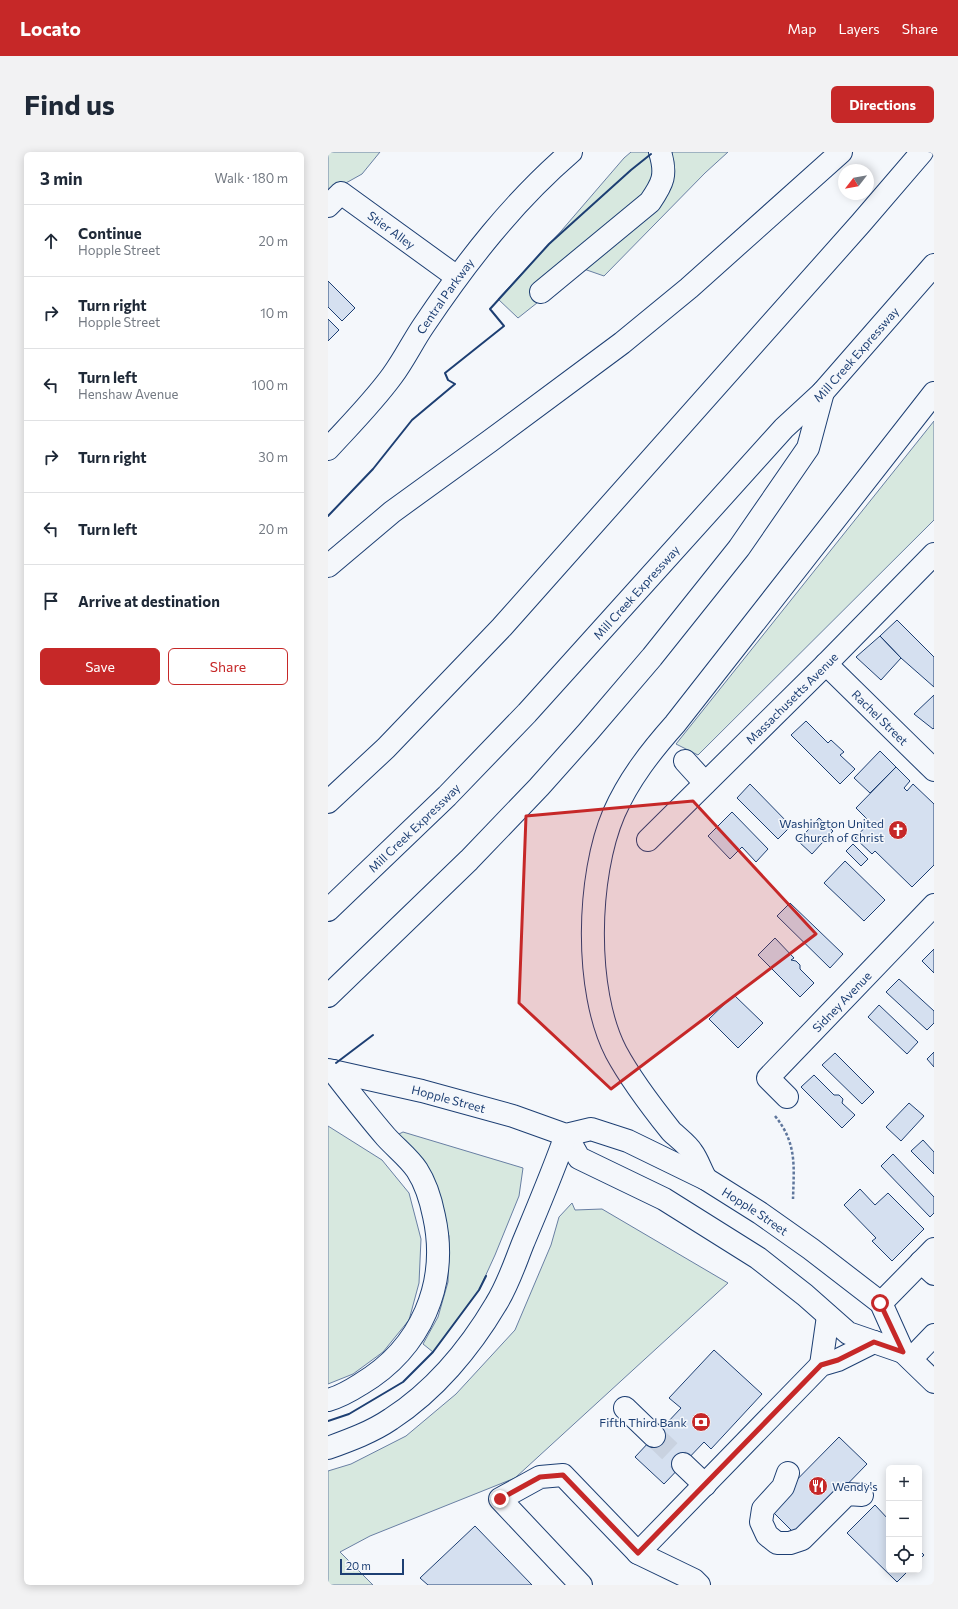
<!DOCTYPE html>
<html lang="en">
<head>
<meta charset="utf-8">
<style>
  body { margin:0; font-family:Commissioner,sans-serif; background:#f2f2f3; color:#1f2937 }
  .controls { position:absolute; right:12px; bottom:12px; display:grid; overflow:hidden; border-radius:6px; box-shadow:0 2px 10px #0003 }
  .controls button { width:36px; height:36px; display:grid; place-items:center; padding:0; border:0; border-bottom:1px solid #e0e1e3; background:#fff; color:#1f2937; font:20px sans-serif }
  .compass { position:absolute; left:510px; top:12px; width:36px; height:36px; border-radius:50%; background:#fff; box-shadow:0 2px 10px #0003; rotate:239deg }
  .scale { position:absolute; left:12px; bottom:10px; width:64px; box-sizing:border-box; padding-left:4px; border:2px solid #1d3f73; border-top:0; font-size:11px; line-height:14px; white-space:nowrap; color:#1d3f73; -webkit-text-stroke:3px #f4f7fb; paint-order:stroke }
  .stop { position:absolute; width:12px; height:12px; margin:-9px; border:3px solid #c62828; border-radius:50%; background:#fff }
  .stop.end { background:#c62828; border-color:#fff; box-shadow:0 1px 4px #0008 }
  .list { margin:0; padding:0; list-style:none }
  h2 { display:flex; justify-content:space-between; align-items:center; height:52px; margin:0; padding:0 16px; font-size:17px }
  h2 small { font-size:13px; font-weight:400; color:#747a83 }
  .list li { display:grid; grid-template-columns:26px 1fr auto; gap:12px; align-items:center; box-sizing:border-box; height:72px; padding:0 16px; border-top:1px solid #e0e1e3 }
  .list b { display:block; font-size:15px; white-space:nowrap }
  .list p { margin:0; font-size:13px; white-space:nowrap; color:#747a83 }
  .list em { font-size:13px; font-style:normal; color:#747a83 }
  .actions { display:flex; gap:8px; padding:12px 16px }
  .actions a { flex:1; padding:9px 0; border:1px solid #c62828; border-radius:6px; text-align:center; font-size:14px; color:#c62828 }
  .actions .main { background:#c62828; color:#fff }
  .icon { flex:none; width:22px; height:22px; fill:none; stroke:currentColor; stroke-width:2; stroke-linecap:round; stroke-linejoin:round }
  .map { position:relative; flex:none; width:606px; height:1433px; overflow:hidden; border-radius:6px }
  header { display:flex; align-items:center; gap:24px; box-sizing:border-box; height:56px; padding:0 20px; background:#c62828; color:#fff }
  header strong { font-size:19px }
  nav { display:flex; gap:22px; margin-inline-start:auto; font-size:14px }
  .intro { display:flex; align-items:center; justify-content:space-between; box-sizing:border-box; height:96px; padding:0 24px }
  h1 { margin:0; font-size:28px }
  .button { padding:10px 18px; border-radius:6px; background:#c62828; color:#fff; font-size:14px; font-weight:700 }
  main { display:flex; gap:24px; padding:0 24px }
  aside { flex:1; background:#fff; border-radius:6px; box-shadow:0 2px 10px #0003 }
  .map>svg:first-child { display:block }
  .green { fill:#d7e8df; stroke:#687fa3 }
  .building { fill:#d5e0f0; stroke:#1d3f73 }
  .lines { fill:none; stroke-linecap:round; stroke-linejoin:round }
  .minor-tunnel { stroke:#c9d2e0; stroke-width:22; stroke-dasharray:22 11; stroke-linecap:butt }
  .minor-casing { stroke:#1d3f73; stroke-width:24 }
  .major-casing { stroke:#1d3f73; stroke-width:24 }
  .highway-casing { stroke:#1d3f73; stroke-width:24 }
  .path { stroke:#5e769c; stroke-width:2.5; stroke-dasharray:3 2; stroke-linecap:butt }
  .minor { stroke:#f4f7fb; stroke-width:22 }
  .major { stroke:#f4f7fb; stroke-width:22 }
  .highway { stroke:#f4f7fb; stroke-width:22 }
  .wall { stroke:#1d3f73; stroke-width:2 }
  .route { stroke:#c62828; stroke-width:5 }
  .marked { fill:#c62828; fill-opacity:0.2; stroke:#c62828; stroke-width:3; stroke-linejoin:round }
  .labels { text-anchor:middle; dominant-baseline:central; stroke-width:3; stroke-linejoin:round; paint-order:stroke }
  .street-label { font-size:12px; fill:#1d3f73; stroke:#f4f7fb }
  .poi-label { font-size:12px; fill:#1d3f73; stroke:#f4f7fb; text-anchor:end }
</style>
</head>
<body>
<header>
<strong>Locato</strong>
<nav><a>Map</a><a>Layers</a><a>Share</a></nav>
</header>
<div class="intro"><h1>Find us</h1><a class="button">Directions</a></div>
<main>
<aside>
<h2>3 min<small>Walk · 180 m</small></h2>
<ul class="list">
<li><svg class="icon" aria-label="ahead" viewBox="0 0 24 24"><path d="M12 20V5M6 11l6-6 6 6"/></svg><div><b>Continue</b><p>Hopple Street</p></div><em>20 m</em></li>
<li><svg class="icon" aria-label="right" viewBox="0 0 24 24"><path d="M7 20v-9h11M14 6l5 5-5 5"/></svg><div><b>Turn right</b><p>Hopple Street</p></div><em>10 m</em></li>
<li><svg class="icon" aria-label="left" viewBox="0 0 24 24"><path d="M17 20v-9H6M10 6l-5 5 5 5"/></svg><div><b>Turn left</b><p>Henshaw Avenue</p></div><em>100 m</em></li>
<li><svg class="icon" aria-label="right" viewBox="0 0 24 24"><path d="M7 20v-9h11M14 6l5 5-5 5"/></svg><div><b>Turn right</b></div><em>30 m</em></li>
<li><svg class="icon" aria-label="left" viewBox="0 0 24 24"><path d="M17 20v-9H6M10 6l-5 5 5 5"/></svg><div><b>Turn left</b></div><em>20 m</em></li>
<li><svg class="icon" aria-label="arrive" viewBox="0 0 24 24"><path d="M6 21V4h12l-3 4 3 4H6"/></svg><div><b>Arrive at destination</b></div></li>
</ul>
<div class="actions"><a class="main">Save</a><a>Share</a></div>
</aside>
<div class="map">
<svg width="606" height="1433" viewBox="0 0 606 1433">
  <rect width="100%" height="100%" fill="#f4f7fb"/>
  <path class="green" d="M0 0H52L34 22 0 41Z
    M303 0H400L377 21 276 124 253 116 190 166 170 147 234 78 296 6Z
    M606 269V368L370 603 348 592Z
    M0 974 54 1008 81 1041 93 1087 91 1131 81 1168 55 1200 25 1222 0 1232Z
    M75 980 195 1016 191 1044 167 1103 151 1138 105 1200 95 1192 110 1165 120 1130 121 1084 104 1032 69 983Z
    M244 1051 247 1058 274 1057 400 1131 187 1326 42 1384 12 1400 45 1433H0V1319L23 1312 78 1284 128 1242 187 1178 223 1093 231 1065Z"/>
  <path class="building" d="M0 129 27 156 14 169 0 155Z
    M0 167 11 178 0 189Z
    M569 468 606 505V535L573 506 552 484Z
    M552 484 573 506 553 528 528 505Z
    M606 543V576L605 577 586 562Z
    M478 569 500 591 503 588 516 600 512 603 527 617 512 632 463 583Z
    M552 599 568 615 542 641 526 626Z
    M568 615 582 629 576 636 579 639 585 632 606 652V713L584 735 547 699 544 702 527 686 542 670 528 656Z
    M422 632 463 674 450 687 409 646Z
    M404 660 440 697 428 710 414 695 402 707 380 684Z
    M491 666 505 679 484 702 470 689Z
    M525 692 540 707 533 714 518 699Z
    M517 709 557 748 536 769 496 731Z
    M462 751 515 802 502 816 449 764Z
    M447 786 466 806 463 808 468 809 472 813V817L486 831 472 845 430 803Z
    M606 797V821L594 809Z
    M571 827 606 859V871L599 878 558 840Z
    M406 843 435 871 410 896 381 867Z
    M551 853 590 890 579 902 540 865Z
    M606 900V915L599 907Z
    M507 901 546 940 534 952 494 913Z
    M486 923 506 943H511L515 947 514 951 527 963 514 976 473 935Z
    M581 951 596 964 573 989 558 975Z
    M595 988 606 1000V1022L583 999Z
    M565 1002 606 1045V1061L602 1065 553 1014Z
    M532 1037 547 1053 560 1041 596 1077 564 1109 544 1089 548 1086 516 1053Z
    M386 1198 434 1242 383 1297 376 1290 336 1332 307 1305 353 1256 341 1246Z
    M511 1285 539 1312 469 1384 441 1356Z
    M547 1353 561 1368V1418H581L569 1430 519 1381Z
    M147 1374 204 1433H100L92 1426Z
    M591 1398 596 1403 591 1408Z"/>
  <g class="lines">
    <path class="minor-tunnel" d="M326 1284 355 1312"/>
    <defs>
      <g id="minor">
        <path id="s1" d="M0 54 13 41 129 125"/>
        <path d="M213 140 322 50C335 31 339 23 332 0"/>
        <path id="s2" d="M498 512 606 618"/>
        <path d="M357 609 377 631"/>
        <path id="s3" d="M320 688 498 512 606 402"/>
        <path id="s4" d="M459 945 440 926 606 753"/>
        <path d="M593 1110 606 1122"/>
        <path d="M553 1151 606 1097"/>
        <path d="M583 1207 606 1183"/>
        <path d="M493 1213 500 1164"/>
        <path d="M297 1256 326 1284"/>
        <path d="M355 1312 377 1333"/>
        <path d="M460 1321 455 1335 435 1357 433 1370 439 1383 449 1391H462L474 1387 519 1342 534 1343"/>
        <path d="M310 1401 493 1213 510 1208 546 1190"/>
        <path d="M253 1433 172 1347 212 1325 235 1323 310 1401 366 1428 371 1433"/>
      </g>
      <g id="major">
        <path id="s5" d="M0 297C22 273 45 250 64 224 76 208 85 189 96 173 139 109 185 50 243 0"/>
        <path id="s6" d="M0 918 94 939 185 964 238 983 263 977 300 989 378 1027 432 1061 483 1097 553 1151 575 1200 606 1230"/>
        <path d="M238 983 251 1006 336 1047 430 1106 477 1143 520 1181 575 1200"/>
      </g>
      <g id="highway">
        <path d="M0 414 64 360 162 289 294 191 361 136 513 0"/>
        <path d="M0 650 58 596 174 475 533 71 594 0"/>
        <path id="s7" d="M0 758 119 644 199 561 456 276 495 240 606 113"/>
        <path d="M0 844 141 708 211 635 260 580 324 505 411 396 480 296 495 240"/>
        <path d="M378 1027C373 1019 370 1008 364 1000 359 992 350 986 343 979 323 954 303 928 288 900 256 838 259 724 286 661 301 627 323 599 347 572L606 241"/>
        <path d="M0 1248C12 1245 22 1239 33 1232 93 1196 121 1132 106 1064 103 1049 98 1032 89 1018 81 1006 68 996 58 985 40 964 22 941 5 919"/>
        <path d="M0 1296C22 1288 44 1280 63 1267 106 1239 142 1196 168 1152 180 1133 187 1111 195 1091 210 1055 225 1020 238 983"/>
      </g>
    </defs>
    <use href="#minor" class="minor-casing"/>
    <use href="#major" class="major-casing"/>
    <use href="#highway" class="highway-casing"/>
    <path class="path" d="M447 964C469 991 466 1014 465 1047"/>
    <use href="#minor" class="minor"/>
    <use href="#major" class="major"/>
    <use href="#highway" class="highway"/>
    <path class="wall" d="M0 364 45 317 84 268 127 232 120 228 117 221 176 174 162 157 221 92 303 18 323 2
      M8 911 45 883
      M0 1269 21 1262 75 1230 105 1200 151 1138 158 1124"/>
  </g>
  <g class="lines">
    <path class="route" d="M172 1347 212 1325 235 1323 310 1401 493 1213 510 1208 546 1190 575 1200 552 1151"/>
  </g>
  <path class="marked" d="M365 649 488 782 283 937 191 851 198 664Z"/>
  <defs>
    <symbol id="church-disc" viewBox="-11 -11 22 22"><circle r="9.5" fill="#c62828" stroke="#f4f7fb"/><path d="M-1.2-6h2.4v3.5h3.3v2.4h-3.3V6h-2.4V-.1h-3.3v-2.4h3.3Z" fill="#fff"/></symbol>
    <symbol id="bank-disc" viewBox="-11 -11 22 22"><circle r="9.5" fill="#c62828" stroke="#f4f7fb"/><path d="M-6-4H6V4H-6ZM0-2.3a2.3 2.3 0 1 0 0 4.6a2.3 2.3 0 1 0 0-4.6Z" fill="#fff"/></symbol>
    <symbol id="restaurant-disc" viewBox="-11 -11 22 22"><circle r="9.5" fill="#c62828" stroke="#f4f7fb"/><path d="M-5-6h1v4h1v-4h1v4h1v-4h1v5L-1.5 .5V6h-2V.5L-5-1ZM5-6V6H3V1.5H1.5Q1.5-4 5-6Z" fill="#fff"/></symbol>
  </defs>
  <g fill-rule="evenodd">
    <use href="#church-disc" x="559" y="667" width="22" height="22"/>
    <use href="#bank-disc" x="362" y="1259" width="22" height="22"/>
    <use href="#restaurant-disc" x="479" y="1323" width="22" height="22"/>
  </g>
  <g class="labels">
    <g class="street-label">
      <text stroke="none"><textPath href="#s1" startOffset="81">Stier Alley</textPath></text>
      <text stroke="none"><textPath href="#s5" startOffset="193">Central Parkway</textPath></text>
      <text stroke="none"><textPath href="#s7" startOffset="767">Mill Creek Expressway</textPath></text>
      <text stroke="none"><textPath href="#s7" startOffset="443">Mill Creek Expressway</textPath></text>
      <text stroke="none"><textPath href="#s3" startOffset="202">Massachusetts Avenue</textPath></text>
      <text stroke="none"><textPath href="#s2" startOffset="76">Rachel Street</textPath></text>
      <text stroke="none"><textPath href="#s7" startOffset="119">Mill Creek Expressway</textPath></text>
      <text stroke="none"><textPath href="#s4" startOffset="133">Sidney Avenue</textPath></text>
      <text stroke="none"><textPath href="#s6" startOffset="124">Hopple Street</textPath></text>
      <text stroke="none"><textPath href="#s6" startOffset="457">Hopple Street</textPath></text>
    </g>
    <g class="poi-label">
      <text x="556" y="671">Washington United<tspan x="556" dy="14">Church of Christ</tspan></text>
      <text x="359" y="1270">Fifth Third Bank</text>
      <text x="504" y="1334" text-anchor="start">Wendy's</text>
    </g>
  </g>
</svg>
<div class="controls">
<button>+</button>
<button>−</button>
<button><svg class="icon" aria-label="locate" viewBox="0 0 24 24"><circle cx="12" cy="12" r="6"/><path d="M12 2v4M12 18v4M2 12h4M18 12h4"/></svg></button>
</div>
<svg class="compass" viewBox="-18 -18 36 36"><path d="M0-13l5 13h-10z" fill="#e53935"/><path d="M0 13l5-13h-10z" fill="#747a83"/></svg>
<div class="scale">20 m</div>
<div class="stop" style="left:552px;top:1151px"></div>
<div class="stop end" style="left:172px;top:1347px"></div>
</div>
</main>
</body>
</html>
